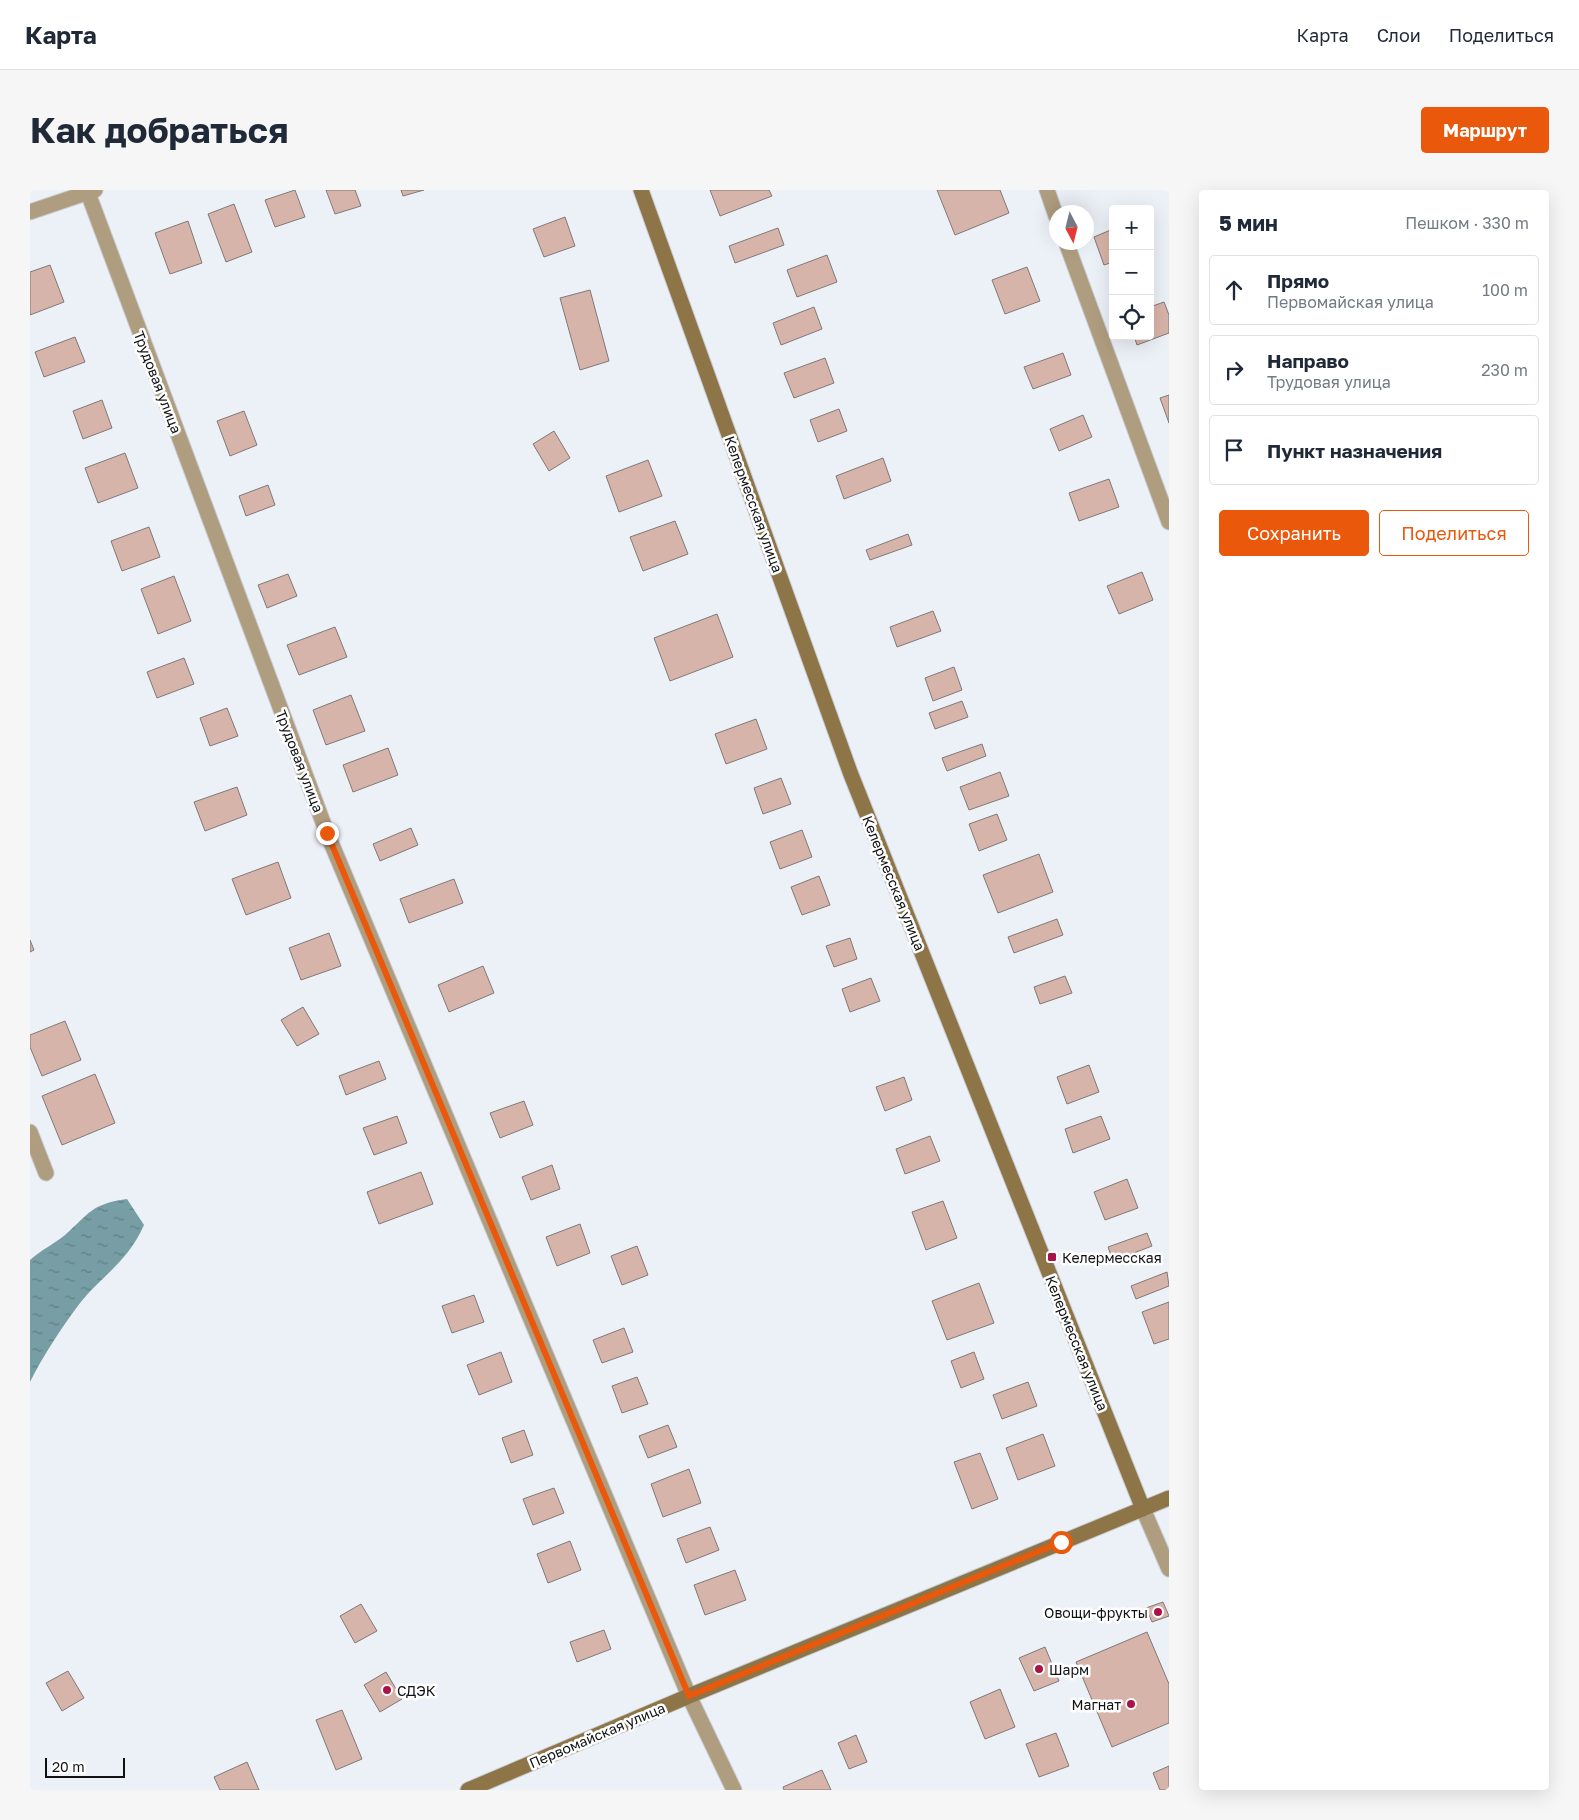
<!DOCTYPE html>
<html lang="ru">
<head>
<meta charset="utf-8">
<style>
  body { margin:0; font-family:"Golos Text",sans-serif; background:#f6f6f7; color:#1f2937 }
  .controls { position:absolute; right:15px; top:15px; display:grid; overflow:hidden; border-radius:5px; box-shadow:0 5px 20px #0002 }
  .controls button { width:45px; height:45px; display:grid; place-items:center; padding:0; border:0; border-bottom:1px solid #e0e1e3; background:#fff; color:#1f2937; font:25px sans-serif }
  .compass { position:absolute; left:1019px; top:15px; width:45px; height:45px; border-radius:50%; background:#fff; box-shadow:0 5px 20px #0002; rotate:173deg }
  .scale { position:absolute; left:15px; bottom:12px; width:80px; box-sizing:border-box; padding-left:5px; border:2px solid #101113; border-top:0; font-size:14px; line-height:18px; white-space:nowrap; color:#101113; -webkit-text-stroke:4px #fff; paint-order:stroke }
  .stop { position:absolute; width:15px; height:15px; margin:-11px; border:4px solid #ea580c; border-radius:50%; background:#fff }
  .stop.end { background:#ea580c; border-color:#fff; box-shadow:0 1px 5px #0008 }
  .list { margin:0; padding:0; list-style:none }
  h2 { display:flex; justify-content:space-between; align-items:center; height:65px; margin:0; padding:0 20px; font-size:21px }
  h2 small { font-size:16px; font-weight:400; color:#747a83 }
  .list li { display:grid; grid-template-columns:32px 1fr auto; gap:15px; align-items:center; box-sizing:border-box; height:70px; margin:0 10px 10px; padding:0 10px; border:1px solid #e0e1e3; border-radius:5px }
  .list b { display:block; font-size:19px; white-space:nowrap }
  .list p { margin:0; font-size:16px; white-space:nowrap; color:#747a83 }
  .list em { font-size:16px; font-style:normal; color:#747a83 }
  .actions { display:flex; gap:10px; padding:15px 20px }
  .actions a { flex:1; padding:11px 0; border:1px solid #ea580c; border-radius:5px; text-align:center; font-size:18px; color:#ea580c }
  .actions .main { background:#ea580c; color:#fff }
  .icon { flex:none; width:28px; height:28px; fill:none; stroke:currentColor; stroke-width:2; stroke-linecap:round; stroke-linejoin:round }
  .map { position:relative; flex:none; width:1139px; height:1600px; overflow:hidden; border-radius:5px }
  header { display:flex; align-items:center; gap:30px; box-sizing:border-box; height:70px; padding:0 25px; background:#fff; border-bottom:1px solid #e0e1e3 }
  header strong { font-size:24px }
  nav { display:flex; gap:28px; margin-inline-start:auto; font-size:18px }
  .intro { display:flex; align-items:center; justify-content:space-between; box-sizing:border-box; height:120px; padding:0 30px }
  h1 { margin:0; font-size:35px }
  .button { padding:12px 22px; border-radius:5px; background:#ea580c; color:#fff; font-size:18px; font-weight:700 }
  main { display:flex; gap:30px; padding:0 30px }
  aside { flex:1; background:#fff; border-radius:5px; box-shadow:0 5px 20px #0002 }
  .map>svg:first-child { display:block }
  .water { fill:url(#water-ripples) }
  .building { fill:#d7b4a9; stroke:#807977 }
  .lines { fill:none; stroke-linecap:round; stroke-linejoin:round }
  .street-casing { stroke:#c9ccd3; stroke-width:17 }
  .secondary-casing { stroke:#c9ccd3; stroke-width:17 }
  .street { stroke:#af9d7f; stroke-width:15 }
  .secondary { stroke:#8e7547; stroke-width:15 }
  .route { stroke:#ea580c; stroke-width:6 }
  .poi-dot { fill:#a91447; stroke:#fff; stroke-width:2 }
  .labels { text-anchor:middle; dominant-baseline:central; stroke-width:5; stroke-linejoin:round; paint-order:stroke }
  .street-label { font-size:14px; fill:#101113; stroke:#fff }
  .poi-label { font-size:14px; fill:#101113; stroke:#fff; text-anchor:start }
</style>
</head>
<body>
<header>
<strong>Карта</strong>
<nav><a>Карта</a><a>Слои</a><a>Поделиться</a></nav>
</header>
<div class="intro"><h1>Как добраться</h1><a class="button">Маршрут</a></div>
<main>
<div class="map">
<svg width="1139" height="1600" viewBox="0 0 1139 1600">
  <defs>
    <pattern id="water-ripples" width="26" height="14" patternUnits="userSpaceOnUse" patternTransform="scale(1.25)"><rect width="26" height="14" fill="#769ea4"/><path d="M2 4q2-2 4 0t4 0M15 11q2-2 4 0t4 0" fill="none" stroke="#5f7f84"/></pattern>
  </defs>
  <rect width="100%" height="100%" fill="#ecf0f7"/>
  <path class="water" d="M97 1009 114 1035C96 1075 70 1086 47 1117 30 1140 13 1166 0 1192V1070C11 1060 24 1054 35 1045 60 1023 61 1014 97 1009Z"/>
  <path class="building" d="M265 0 275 27 245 37 235 10Z
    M296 0H325L331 16 305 24Z
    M371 0H394L373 6Z
    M680 0H739L742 6 690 26Z
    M907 0H970L979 23 925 45Z
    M204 14 222 62 196 72 178 24Z
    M535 27 545 56 514 67 503 39Z
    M158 31 172 73 140 84 125 43Z
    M748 38 754 55 705 73 699 56Z
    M1083 39V72L1074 75 1064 47Z
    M797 65 807 92 767 107 757 80Z
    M20 75 34 112 0 125V82Z
    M997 77 1010 111 975 124 962 90Z
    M560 100 579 171 550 180 530 108Z
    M1134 112 1139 125V143L1107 155 1104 146H1120V117Z
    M784 117 792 139 751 155 743 133Z
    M45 147 55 172 14 187 5 162Z
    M1033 163 1041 185 1003 199 994 177Z
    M795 168 804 193 764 208 754 183Z
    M1139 205V233L1130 208Z
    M72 210 82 238 53 249 43 221Z
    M809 219 817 241 788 252 780 230Z
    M214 221 227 255 200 266 187 231Z
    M1053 225 1062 247 1029 261 1020 239Z
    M524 241 540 268 519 281 503 254Z
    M95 263 108 298 68 313 55 278Z
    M853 268 861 291 814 309 806 286Z
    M618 270 632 306 589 322 576 286Z
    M1079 289 1089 317 1049 331 1039 303Z
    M238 295 245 315 216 326 209 306Z
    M645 331 658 364 613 381 600 347Z
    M119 337 130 367 92 381 81 351Z
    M878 344 882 355 840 370 836 360Z
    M1112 382 1123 410 1089 424 1077 396Z
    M258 384 267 406 237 418 228 395Z
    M144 386 161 431 128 444 111 399Z
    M903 421 911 441 867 457 860 437Z
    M687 424 703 467 640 491 624 448Z
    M305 437 317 467 269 485 257 455Z
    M154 468 164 494 127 508 117 482Z
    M924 477 932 500 903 511 895 488Z
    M321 505 335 541 296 555 283 520Z
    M932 511 938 527 905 539 899 523Z
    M197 518 208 546 180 556 170 528Z
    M726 529 737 559 696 574 685 544Z
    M952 554 956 566 917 581 912 568Z
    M358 558 368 585 323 602 313 575Z
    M970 582 979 606 939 620 930 597Z
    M751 588 761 614 733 624 724 598Z
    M207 597 217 625 175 641 164 612Z
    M967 624 977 650 949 661 939 634Z
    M381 638 388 655 350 671 343 654Z
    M772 640 782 667 750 679 740 652Z
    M1009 664 1023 702 968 723 953 685Z
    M248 672 261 708 216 725 202 689Z
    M789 686 800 715 772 725 761 697Z
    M424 689 433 713 379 733 370 709Z
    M1027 729 1033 745 984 763 978 747Z
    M299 743 311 776 271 790 259 758Z
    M820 748 827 769 804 777 796 756Z
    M0 750 4 760 0 762Z
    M453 776 464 803 419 822 408 795Z
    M1035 786 1042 803 1010 814 1004 797Z
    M841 788 850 811 820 822 812 799Z
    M273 817 289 844 267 856 251 830Z
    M35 831 51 870 12 886 0 857V845Z
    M349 871 356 889 316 905 309 886Z
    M1059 875 1069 902 1037 914 1027 887Z
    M65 884 85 933 32 955 12 906Z
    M874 887 882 910 855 921 846 897Z
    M494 911 503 935 470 948 460 923Z
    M367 926 377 953 344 965 333 938Z
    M1071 926 1080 949 1043 963 1035 939Z
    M900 946 910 971 875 984 866 959Z
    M522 975 530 999 501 1010 492 987Z
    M391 982 403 1014 349 1034 337 1002Z
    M1097 989 1108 1018 1075 1030 1064 1002Z
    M913 1011 927 1048 896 1060 882 1022Z
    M550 1034 560 1063 527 1076 516 1047Z
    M1117 1043 1122 1056 1083 1071 1078 1057Z
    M607 1056 618 1085 592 1095 581 1066Z
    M1137 1082 1139 1096 1106 1109 1101 1096Z
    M949 1093 964 1133 917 1150 902 1111Z
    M444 1105 454 1132 422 1143 412 1116Z
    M1139 1112V1149L1124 1154 1112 1122Z
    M594 1138 603 1162 572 1173 563 1150Z
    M471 1162 482 1192 449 1205 437 1175Z
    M944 1162 954 1189 931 1198 921 1171Z
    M607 1187 618 1214 592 1223 582 1196Z
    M998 1192 1007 1216 972 1229 963 1205Z
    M638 1235 647 1257 618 1268 609 1246Z
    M494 1240 503 1265 481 1273 472 1248Z
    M1013 1244 1025 1276 988 1290 976 1258Z
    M950 1263 968 1309 942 1319 924 1272Z
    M659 1279 671 1313 633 1327 621 1294Z
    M524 1298 534 1323 503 1335 493 1309Z
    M680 1337 689 1360 656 1373 647 1349Z
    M540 1351 551 1380 518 1393 507 1364Z
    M705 1380 716 1410 675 1425 664 1395Z
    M1133 1412 1139 1426 1122 1432 1116 1418Z
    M331 1414 347 1441 325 1453 310 1426Z
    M574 1440 581 1459 547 1472 540 1452Z
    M1117 1442 1139 1494V1533L1082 1557 1046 1472Z
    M1015 1457 1029 1491 1004 1501 989 1468Z
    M38 1481 54 1508 32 1521 16 1493Z
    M356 1482 372 1509 350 1522 334 1495Z
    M970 1499 985 1537 955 1549 940 1512Z
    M312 1520 332 1569 306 1580 286 1530Z
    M1026 1543 1039 1576 1009 1587 996 1554Z
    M826 1545 837 1572 819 1579 808 1553Z
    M217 1572 229 1600H190L184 1587Z
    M1139 1576V1600H1130L1123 1583Z
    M792 1580 801 1600H754L753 1597Z"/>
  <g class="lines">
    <defs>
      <path id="street" d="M1017 0 1026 26
        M58 3 297 643 659 1506 704 1600
        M0 22 65 0
        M1036 52 1139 332
        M0 942 16 983
        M1113 1319 1139 1379"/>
      <path id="secondary" d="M611 0 820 582 1113 1319
        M438 1600 659 1506 1139 1308"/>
    </defs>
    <use href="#street" class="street-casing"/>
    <use href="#secondary" class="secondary-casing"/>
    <use href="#street" class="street"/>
    <use href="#secondary" class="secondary"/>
  </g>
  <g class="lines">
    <path class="route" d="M297 643 659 1506 1031 1352"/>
  </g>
  <g class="poi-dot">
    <rect x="1017" y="1062" width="10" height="10" rx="2.5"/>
    <circle cx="1128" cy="1422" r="5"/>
    <circle cx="1009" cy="1479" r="5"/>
    <circle cx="357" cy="1500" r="5"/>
    <circle cx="1101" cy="1514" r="5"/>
  </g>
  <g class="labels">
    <g class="street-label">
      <text transform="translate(128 192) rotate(69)">Трудовая улица</text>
      <text transform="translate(724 314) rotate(70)">Келермесская улица</text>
      <text transform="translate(270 571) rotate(69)">Трудовая улица</text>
      <text transform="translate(864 693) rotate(68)">Келермесская улица</text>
      <text transform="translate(1047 1153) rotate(68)">Келермесская улица</text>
      <text transform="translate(567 1545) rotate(-23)">Первомайская улица</text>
    </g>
    <g class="poi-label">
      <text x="1032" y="1067">Келермесская</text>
      <text x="1118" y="1422" text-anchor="end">Овощи-фрукты</text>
      <text x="1019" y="1479">Шарм</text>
      <text x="367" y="1500">СДЭК</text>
      <text x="1091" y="1514" text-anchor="end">Магнат</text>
    </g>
  </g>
</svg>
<div class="controls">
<button>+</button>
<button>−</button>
<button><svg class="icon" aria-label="locate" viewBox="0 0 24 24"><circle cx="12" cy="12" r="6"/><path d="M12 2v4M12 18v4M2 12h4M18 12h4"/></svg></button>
</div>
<svg class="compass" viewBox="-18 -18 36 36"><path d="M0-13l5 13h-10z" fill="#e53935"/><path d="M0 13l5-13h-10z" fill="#747a83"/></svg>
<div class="scale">20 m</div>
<div class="stop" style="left:1031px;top:1352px"></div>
<div class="stop end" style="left:297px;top:643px"></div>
</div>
<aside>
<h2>5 мин<small>Пешком · 330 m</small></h2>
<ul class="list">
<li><svg class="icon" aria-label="ahead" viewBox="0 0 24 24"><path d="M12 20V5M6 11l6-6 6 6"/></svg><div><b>Прямо</b><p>Первомайская улица</p></div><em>100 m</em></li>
<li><svg class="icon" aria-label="right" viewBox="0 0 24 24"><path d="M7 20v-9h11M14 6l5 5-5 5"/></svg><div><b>Направо</b><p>Трудовая улица</p></div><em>230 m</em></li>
<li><svg class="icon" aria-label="arrive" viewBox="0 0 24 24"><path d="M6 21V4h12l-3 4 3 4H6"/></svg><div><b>Пункт назначения</b></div></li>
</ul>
<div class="actions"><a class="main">Сохранить</a><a>Поделиться</a></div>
</aside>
</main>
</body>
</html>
